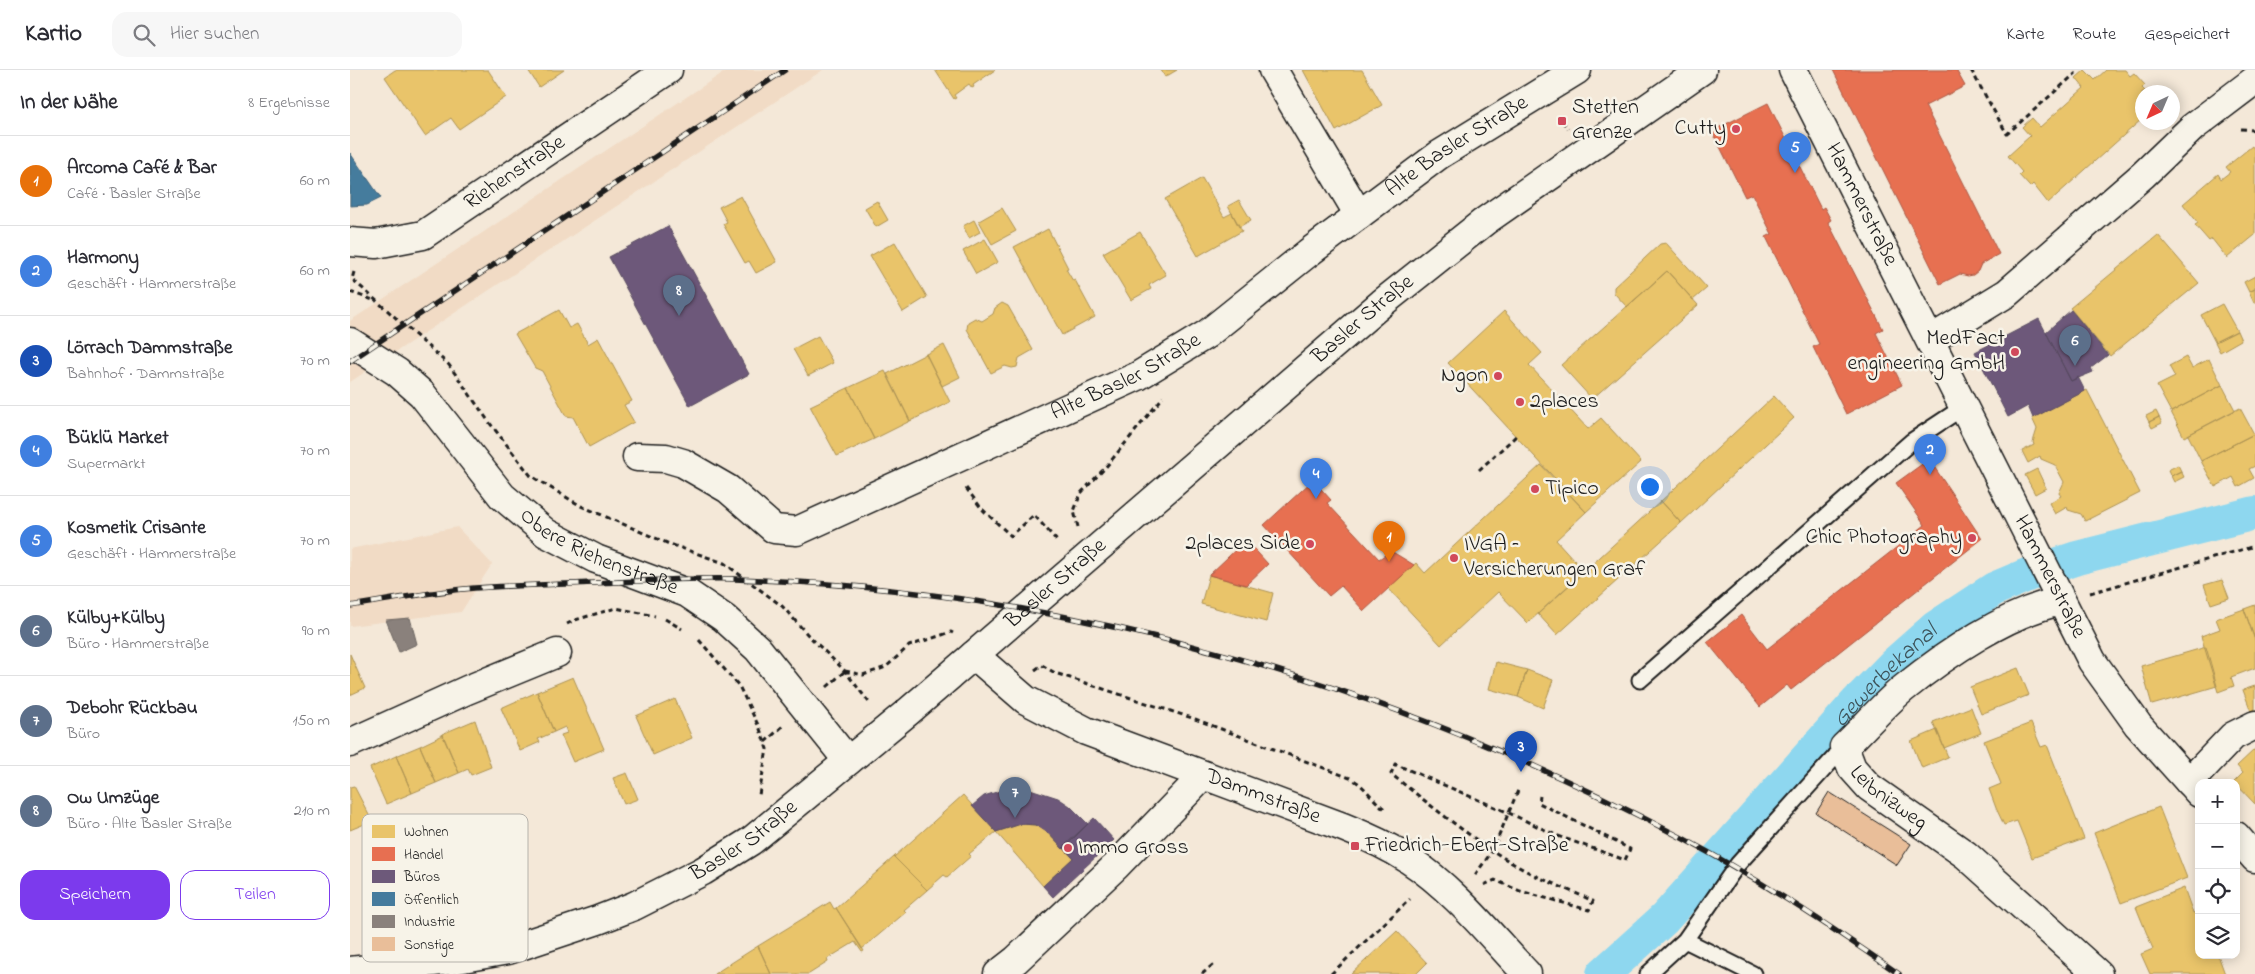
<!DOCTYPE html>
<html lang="de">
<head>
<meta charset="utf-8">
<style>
  body { margin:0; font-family:"Indie Flower",sans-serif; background:#f7f7f7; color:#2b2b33 }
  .controls { position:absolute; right:15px; bottom:15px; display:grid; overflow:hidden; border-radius:10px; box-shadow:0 2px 12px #0003 }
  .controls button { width:45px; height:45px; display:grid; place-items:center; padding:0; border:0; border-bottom:1px solid #e1e1e2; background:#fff; color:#2b2b33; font:25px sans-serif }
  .compass { position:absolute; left:1785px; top:15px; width:45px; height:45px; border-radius:50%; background:#fff; box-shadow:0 2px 12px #0003; rotate:224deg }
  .you { position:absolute; left:1299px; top:416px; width:18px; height:18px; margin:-12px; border:4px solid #fff; border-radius:50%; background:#1a73e8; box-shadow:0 0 0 8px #1a73e833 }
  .badge { display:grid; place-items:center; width:32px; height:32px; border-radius:50%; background:#7c3aed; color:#fff; font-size:16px; font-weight:700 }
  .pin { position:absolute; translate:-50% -41px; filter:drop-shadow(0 1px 2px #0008) }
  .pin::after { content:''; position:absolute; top:26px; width:18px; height:15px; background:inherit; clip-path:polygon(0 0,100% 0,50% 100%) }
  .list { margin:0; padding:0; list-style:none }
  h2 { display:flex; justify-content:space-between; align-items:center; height:65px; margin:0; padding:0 20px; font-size:21px }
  h2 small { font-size:16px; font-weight:400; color:#7c7c81 }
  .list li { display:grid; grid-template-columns:32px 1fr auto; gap:15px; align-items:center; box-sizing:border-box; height:90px; padding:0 20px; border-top:1px solid #e1e1e2 }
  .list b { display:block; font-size:19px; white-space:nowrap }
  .list p { margin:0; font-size:16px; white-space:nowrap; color:#7c7c81 }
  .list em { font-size:16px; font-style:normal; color:#7c7c81 }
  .actions { display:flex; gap:10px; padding:15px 20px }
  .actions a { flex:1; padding:11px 0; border:1px solid #7c3aed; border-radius:15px; text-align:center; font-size:18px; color:#7c3aed }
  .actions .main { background:#7c3aed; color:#fff }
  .icon { flex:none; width:28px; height:28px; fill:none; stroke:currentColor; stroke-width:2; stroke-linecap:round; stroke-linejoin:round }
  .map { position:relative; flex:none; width:1905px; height:904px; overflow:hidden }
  header { display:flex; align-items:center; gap:30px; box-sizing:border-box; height:70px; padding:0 25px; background:#fff; border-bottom:1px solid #e1e1e2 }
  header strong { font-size:24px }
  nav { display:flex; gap:28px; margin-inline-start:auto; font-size:18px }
  .search { width:350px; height:45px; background:#f7f7f7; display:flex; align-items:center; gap:12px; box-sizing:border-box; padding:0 18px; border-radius:15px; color:#7c7c81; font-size:19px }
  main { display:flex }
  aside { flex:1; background:#fff }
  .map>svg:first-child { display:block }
  .built { fill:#f1dbc5 }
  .homes { fill:#e9c46a; stroke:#ac9253 }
  .shops { fill:#e76f51; stroke:#aa5641 }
  .offices { fill:#6d597a; stroke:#55475e }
  .public { fill:#457b9d; stroke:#395e76 }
  .industry { fill:#8a817c; stroke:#69635f }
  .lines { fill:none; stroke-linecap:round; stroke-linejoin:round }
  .canal { stroke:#8ed7ef; stroke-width:34 }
  .building { fill:#e9be99; stroke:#1c1c1c }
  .lane-casing { stroke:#1c1c1c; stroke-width:19 }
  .street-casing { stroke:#1c1c1c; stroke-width:31 }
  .secondary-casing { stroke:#1c1c1c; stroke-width:31 }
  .path { stroke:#1c1c1c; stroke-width:3; stroke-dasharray:5 4; stroke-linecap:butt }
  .lane { stroke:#f7f3e8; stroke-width:15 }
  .street { stroke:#f7f3e8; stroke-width:28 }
  .secondary { stroke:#f7f3e8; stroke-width:28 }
  .rail-casing { stroke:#1c1c1c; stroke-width:5.5 }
  .rail { stroke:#f7f3e8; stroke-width:4; stroke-dasharray:11; stroke-linecap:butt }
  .poi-dot { fill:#d1495b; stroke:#f7f3e8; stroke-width:2 }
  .labels { text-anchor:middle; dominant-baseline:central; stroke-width:5; stroke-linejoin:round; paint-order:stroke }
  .poi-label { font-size:22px; fill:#1c1c1c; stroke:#f7f3e8; text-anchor:start }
  .street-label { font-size:22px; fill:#1c1c1c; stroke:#f7f3e8 }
  .water-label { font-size:24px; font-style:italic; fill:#3e545b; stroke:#f7f3e8 }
  .key { fill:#f7f3e8; stroke:#b5b2ab; stroke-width:1 }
  .key-label { font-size:14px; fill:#1c1c1c }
</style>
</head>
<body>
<header>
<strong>Kartio</strong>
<div class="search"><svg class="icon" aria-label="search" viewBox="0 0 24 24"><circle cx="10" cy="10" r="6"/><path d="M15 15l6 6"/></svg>Hier suchen</div>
<nav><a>Karte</a><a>Route</a><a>Gespeichert</a></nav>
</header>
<main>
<aside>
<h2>In der Nähe<small>8 Ergebnisse</small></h2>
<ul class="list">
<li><span class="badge" style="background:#e8710a">1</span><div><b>Arcoma Café &amp; Bar</b><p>Café · Basler Straße</p></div><em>60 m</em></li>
<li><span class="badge" style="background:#3f7fe0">2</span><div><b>Harmony</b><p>Geschäft · Hammerstraße</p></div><em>60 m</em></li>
<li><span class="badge" style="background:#1a4fb4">3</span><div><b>Lörrach Dammstraße</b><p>Bahnhof · Dammstraße</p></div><em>70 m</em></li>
<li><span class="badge" style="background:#3f7fe0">4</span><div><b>Büklü Market</b><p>Supermarkt</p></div><em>70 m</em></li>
<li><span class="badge" style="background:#3f7fe0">5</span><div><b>Kosmetik Crisante</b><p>Geschäft · Hammerstraße</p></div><em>70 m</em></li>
<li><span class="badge" style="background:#5c6f8a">6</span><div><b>Külby+Külby</b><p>Büro · Hammerstraße</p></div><em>90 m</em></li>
<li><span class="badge" style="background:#5c6f8a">7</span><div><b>Debohr Rückbau</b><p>Büro</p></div><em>150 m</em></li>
<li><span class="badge" style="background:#5c6f8a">8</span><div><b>Ow Umzüge</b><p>Büro · Alte Basler Straße</p></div><em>210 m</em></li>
</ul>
<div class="actions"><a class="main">Speichern</a><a>Teilen</a></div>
</aside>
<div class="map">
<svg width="1905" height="904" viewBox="0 0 1905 904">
  <rect width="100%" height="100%" fill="#f4e8d8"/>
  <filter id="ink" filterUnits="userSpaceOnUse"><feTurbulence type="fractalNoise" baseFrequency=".02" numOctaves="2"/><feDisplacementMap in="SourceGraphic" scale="10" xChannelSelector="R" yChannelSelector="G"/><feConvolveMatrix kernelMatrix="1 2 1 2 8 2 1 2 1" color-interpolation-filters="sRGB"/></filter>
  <g filter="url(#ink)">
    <path class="built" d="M377 0H473L0 312V251Z
      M107 457 142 494 111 542 0 556V479Z"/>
    <path class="homes" d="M45 0H138L156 27 109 59 101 48 75 66 35 7Z
      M178 0H214L189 17Z
      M585 0H645L623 15 624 17 622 18 619 14 604 25 606 28 604 29Z
      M811 0H827L815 7Z
      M953 0H1012L1032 35 986 61Z
      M1735 0 1745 10 1756 0H1775L1780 6 1784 3 1795 15 1792 18 1796 22H1792V49L1698 133 1683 114 1680 117 1669 105 1672 102 1658 86 1680 66 1672 57 1682 48 1690 57 1734 18 1726 8Z
      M1902 76 1905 81V165L1877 188 1862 169 1859 171 1845 155 1848 153 1833 134 1868 104 1871 109 1880 102 1876 97Z
      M852 108 874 147 882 143 892 161 848 186 815 129Z
      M391 126 427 192 406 203 399 191 395 193 373 154 377 152 369 137Z
      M889 130 901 150 889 157 878 136Z
      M527 131 538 150 526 157 515 138Z
      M652 138 666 161 642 174 629 151Z
      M624 150 630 162 619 168 613 156Z
      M698 159 718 198 716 199 723 211 725 210 745 247 712 265 664 177Z
      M790 162 816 205 799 215 801 219 781 230 753 183Z
      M1808 165 1849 213 1760 286 1720 238Z
      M635 169 648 192 626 204 613 181Z
      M545 172 577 227 553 242 520 186Z
      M1316 173 1357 218 1343 230 1317 201 1277 237 1264 223V217L1310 174Z
      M1317 201 1348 235 1242 329 1211 295Z
      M1905 206V219L1899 222 1894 212Z
      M1905 219V233H1904L1899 222Z
      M652 233 658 236 683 280 669 288 667 297 662 298 655 296 641 303 617 259 618 252 625 248 632 251 643 244 645 238Z
      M1872 234 1887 261 1865 272 1851 245Z
      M209 240 219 258 227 254 238 274 248 268 282 331 274 335 284 352 239 377 223 347 216 346 192 301 185 298 165 264Z
      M1154 241 1192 283 1179 295 1238 359 1251 348 1291 392 1236 442 1098 293Z
      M1887 261 1891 270 1870 282 1865 272Z
      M468 266 483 293 458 306 443 279Z
      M594 275 610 307 592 316 576 284Z
      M576 284 600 332 560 351 537 304Z
      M1836 287 1842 298 1859 289 1872 315 1821 342 1807 316 1825 307 1819 296Z
      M535 301 560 351 524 369 498 318Z
      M1872 315 1885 340 1834 367 1821 342Z
      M498 318 524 369 487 386 460 336Z
      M1737 320 1790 423 1735 451 1731 444 1718 440 1717 437 1705 444 1699 433 1711 426 1709 423 1714 412 1705 395 1691 389 1690 386 1678 393 1672 381 1684 375 1683 372 1687 359 1682 348Z
      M1424 326 1444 348 1331 453 1311 431Z
      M1890 338 1904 364 1851 391 1838 365Z
      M1806 341 1809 347 1799 352 1796 346Z
      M1809 347 1812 353 1802 358 1799 352Z
      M1904 364 1905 396 1899 399 1904 408 1888 417 1883 407 1865 417 1851 391Z
      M1191 395 1236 442 1206 470 1234 501 1178 553 1148 522 1091 575 1038 518 1066 493 1075 503Z
      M1828 395 1831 401 1821 406 1818 400Z
      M1687 399 1696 418 1685 424 1675 405Z
      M1831 401 1834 407 1824 412 1821 406Z
      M1311 431 1331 453 1207 565 1188 544Z
      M859 505 923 523 916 552 851 534Z
      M1872 510 1879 528 1861 534 1854 515Z
      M1905 535V570L1894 539Z
      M1894 539 1905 570V598L1881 607 1884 616 1868 622 1851 566 1870 559 1866 549Z
      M1856 577 1867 616 1802 635 1791 596Z
      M0 584 15 618 0 625Z
      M1146 592 1177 600 1168 627 1139 619Z
      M1668 598 1679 625 1631 644 1620 617Z
      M1177 600 1203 610 1193 638 1168 627Z
      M223 607 254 679 223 692 211 665 217 663 215 657 204 662 187 622Z
      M1905 616V643L1902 644 1893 620Z
      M187 622 204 662 188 669 190 672 170 681 151 638Z
      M325 629 342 668 303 685 286 646Z
      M1621 637 1631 663 1594 678 1583 652Z
      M125 650 141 697 121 705 118 699 109 703 92 664Z
      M1681 653 1691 677 1697 675 1734 769 1682 788 1667 751 1654 755 1646 738 1639 719 1651 714 1634 671Z
      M1587 660 1598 687 1572 698 1561 671Z
      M93 665 109 703 86 713 70 676Z
      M70 676 86 713 62 723 46 686Z
      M1905 679V734L1884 712 1893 703 1887 696Z
      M46 686 62 723 36 734 20 698Z
      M277 703 288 729 274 734 263 708Z
      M4 716 22 751 0 760V717Z
      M613 725 646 762 619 784 621 786 597 807 594 805 577 820 544 787Z
      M1809 737 1837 808 1771 833 1744 763Z
      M671 754 686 755 692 758 723 788 693 816 646 762Z
      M544 787 577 820 554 840 556 842 512 879 486 838Z
      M1834 818 1843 843 1849 841V885H1868L1875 904H1800L1791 884 1803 879 1786 837Z
      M480 832 484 839 486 838 514 881 512 882 505 872 477 889 478 892 459 904H421L408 876Z
      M1047 861 1077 893 1066 904H1001Z
      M408 876 421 904H364Z"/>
    <path class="shops" d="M1483 0H1606L1615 16 1575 36 1649 184 1631 194 1628 201 1623 205 1618 206 1610 204 1590 214Z
      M1418 33 1471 139 1474 137 1481 150 1478 152 1533 259 1526 263 1552 315 1496 344 1463 277 1469 274 1416 167 1422 164 1402 124 1395 127 1362 61Z
      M1579 389 1632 469 1441 620 1437 615 1410 637 1357 572 1391 545 1417 579 1575 455 1546 413Z
      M963 410 981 430 977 433 1029 489 1041 481 1064 495 1014 541 991 516 979 526 914 455Z
      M896 470 918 494 896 515 859 505Z"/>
    <path class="offices" d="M318 156 399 304 340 336 259 187Z
      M1721 240 1758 285 1741 298 1743 302 1721 311 1696 262Z
      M1689 249 1721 311 1728 307 1735 321 1683 348 1678 336 1658 347 1625 282Z
      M659 718H677L708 728 720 736 738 754 713 779 698 763 686 755 671 754 646 762 622 736 634 726Z
      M744 748 764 770 703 827 693 816 723 788 713 777Z"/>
    <path class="public" d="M0 83 31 128 17 135 0 136Z"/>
    <path class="industry" d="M60 548 67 574 49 582 36 550Z"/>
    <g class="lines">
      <path class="canal" id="s1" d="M1253 904 1314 849 1507 632 1543 595 1585 558 1644 519 1682 503 1727 488 1905 443"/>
    </g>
    <path class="building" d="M1479 722 1561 774 1547 795 1466 743Z"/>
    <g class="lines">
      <defs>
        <path id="lane" d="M1290 610 1562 371 1612 338
          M1335 870 1403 904
          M1298 904 1335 870 1388 794 1494 677"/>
        <g id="street">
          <path d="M923 0 1009 145"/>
          <path id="s2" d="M1443 0 1742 591 1788 655 1849 723"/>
          <path id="s3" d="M0 172 26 174 73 165 318 0"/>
          <path d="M1580 270 1657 223 1793 105 1843 57 1905 10"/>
          <path id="s4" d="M287 387 316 388 333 393 378 419 424 459 447 461 788 306 857 264 958 183 1089 85 1227 0"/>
          <path id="s5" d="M1711 531C1658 542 1596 584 1554 618 1533 635 1514 658 1494 677L1502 698 1519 717 1616 785 1748 904"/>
          <path d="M0 673 117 620 207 583"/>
          <path d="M1839 712 1883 666 1905 655"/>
          <path d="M1886 766 1905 788"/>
          <path d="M648 904 666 890 766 796 853 706"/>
        </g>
        <g id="secondary">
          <path id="s6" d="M0 272 47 302 72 324 152 426 196 463 246 489 337 523 374 548 408 579 498 691"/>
          <path id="s7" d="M624 585 676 630 736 661 993 757C1016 766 1038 776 1058 789 1104 819 1140 865 1177 904"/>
          <path id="s8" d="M0 901 102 890 158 880 248 850 284 836 353 801 401 771 559 641 1032 233 1135 151 1352 0"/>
        </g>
      </defs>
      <use href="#lane" class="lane-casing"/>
      <use href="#street" class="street-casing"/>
      <use href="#secondary" class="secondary-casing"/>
      <path class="path" d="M1621 0 1657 64 1726 3
        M1212 51 1218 58
        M1891 59 1905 60
        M4 202 2 209 99 295 139 352 181 406 231 436 317 473 374 493 432 536 458 565 495 601 521 635
        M0 222 26 231
        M1129 400 1166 366
        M616 418 632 439 661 466 684 445 708 472
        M728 457 724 441 731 423 755 398 813 327
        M1740 523 1905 476
        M315 549 332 559
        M217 554 225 550 266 538 305 546
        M349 570 389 616 410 659 417 679 409 725
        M685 600 692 595 705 603 845 649 1000 708C1015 715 1021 729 1036 740
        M495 601 513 605 536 597 559 576 601 562 603 563
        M477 617 495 601
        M415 672 433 656
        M1125 805 1143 780 1169 718
        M1134 815 1145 810 1170 821 1239 840 1243 831C1222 821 1200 813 1180 803 1132 778 1083 737 1041 704L1045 694 1159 743 1208 766 1275 790 1280 779 1189 733 1190 726
        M852 904 865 893
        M981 904 1060 829"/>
      <use href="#lane" class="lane"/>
      <use href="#street" class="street"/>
      <use href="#secondary" class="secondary"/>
      <defs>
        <path id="rail" d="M0 291 435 0
          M0 536C38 530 76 523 114 519 157 515 201 515 245 513 291 511 338 508 384 509 716 519 1042 614 1334 769 1409 809 1480 856 1549 904"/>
      </defs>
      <use href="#rail" class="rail-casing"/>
      <use href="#rail" class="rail"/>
    </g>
  </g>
  <g class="poi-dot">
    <rect x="1207" y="46" width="10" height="10" rx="2.5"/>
    <circle cx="1386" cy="59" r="5"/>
    <circle cx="1665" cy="282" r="5"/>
    <circle cx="1148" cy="306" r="5"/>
    <circle cx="1170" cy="332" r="5"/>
    <circle cx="1185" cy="419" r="5"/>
    <circle cx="1622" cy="468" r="5"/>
    <circle cx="960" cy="474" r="5"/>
    <circle cx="1104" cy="488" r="5"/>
    <rect x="1000" y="771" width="10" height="10" rx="2.5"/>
    <circle cx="718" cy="778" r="5"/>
  </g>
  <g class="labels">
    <g class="poi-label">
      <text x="1222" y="38">Stetten<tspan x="1222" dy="25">Grenze</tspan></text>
      <text x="1376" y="59" text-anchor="end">Cutty</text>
      <text x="1655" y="269" text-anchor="end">MedFact<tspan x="1655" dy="25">engineering GmbH</tspan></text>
      <text x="1138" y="306" text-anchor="end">Ngon</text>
      <text x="1180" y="332">2places</text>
      <text x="1195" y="419">Tipico</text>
      <text x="1612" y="468" text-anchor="end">Chic Photography</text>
      <text x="950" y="474" text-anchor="end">2places Side</text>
      <text x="1114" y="475">IVGA –<tspan x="1114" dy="25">Versicherungen Graf</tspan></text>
      <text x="1015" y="776">Friedrich-Ebert-Straße</text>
      <text x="728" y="778">Immo Gross</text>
    </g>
    <g class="street-label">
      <text stroke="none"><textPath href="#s4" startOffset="951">Alte Basler Straße</textPath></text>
      <text stroke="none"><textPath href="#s3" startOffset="185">Riehenstraße</textPath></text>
      <text stroke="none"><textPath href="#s2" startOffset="151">Hammerstraße</textPath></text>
      <text stroke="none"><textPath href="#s8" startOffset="1231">Basler Straße</textPath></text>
      <text stroke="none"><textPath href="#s4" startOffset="546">Alte Basler Straße</textPath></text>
      <text stroke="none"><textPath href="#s6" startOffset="332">Obere Riehenstraße</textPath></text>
      <text stroke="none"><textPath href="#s2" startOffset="568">Hammerstraße</textPath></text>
      <text stroke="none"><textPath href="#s8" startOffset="826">Basler Straße</textPath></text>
      <text stroke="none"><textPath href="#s5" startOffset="335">Leibnizweg</textPath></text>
      <text stroke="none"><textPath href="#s7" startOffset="325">Dammstraße</textPath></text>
      <text stroke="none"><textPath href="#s8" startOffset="421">Basler Straße</textPath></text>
    </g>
    <g class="water-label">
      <text stroke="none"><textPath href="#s1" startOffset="411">Gewerbekanal</textPath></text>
    </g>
  </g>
  <rect x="12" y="744" width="166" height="148" rx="8" class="key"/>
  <rect x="22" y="755" width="23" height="13" fill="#e9c46a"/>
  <rect x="22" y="777" width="23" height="14" fill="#e76f51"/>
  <rect x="22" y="800" width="23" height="13" fill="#6d597a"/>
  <rect x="22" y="822" width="23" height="14" fill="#457b9d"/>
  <rect x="22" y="845" width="23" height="13" fill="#8a817c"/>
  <rect x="22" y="867" width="23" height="14" fill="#e9be99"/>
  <g class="key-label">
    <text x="54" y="766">Wohnen</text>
    <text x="54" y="789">Handel</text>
    <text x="54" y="811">Büros</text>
    <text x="54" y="834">Öffentlich</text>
    <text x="54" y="856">Industrie</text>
    <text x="54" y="879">Sonstige</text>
  </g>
</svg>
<div class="controls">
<button>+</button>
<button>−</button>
<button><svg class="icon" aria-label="locate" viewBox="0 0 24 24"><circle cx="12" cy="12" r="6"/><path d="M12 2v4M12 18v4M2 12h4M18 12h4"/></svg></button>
<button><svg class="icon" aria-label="layers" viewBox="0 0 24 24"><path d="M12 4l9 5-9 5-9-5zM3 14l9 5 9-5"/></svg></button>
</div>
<svg class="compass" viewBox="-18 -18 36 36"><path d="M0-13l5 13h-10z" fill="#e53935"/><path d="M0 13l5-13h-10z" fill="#7c7c81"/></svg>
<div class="you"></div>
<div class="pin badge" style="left:1039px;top:492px;background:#e8710a">1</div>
<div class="pin badge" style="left:1580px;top:405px;background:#3f7fe0">2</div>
<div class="pin badge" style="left:1171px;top:702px;background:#1a4fb4">3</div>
<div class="pin badge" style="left:966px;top:429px;background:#3f7fe0">4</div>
<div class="pin badge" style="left:1445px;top:103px;background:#3f7fe0">5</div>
<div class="pin badge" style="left:1725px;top:296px;background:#5c6f8a">6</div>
<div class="pin badge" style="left:665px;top:748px;background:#5c6f8a">7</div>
<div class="pin badge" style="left:329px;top:246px;background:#5c6f8a">8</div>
</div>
</main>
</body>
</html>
